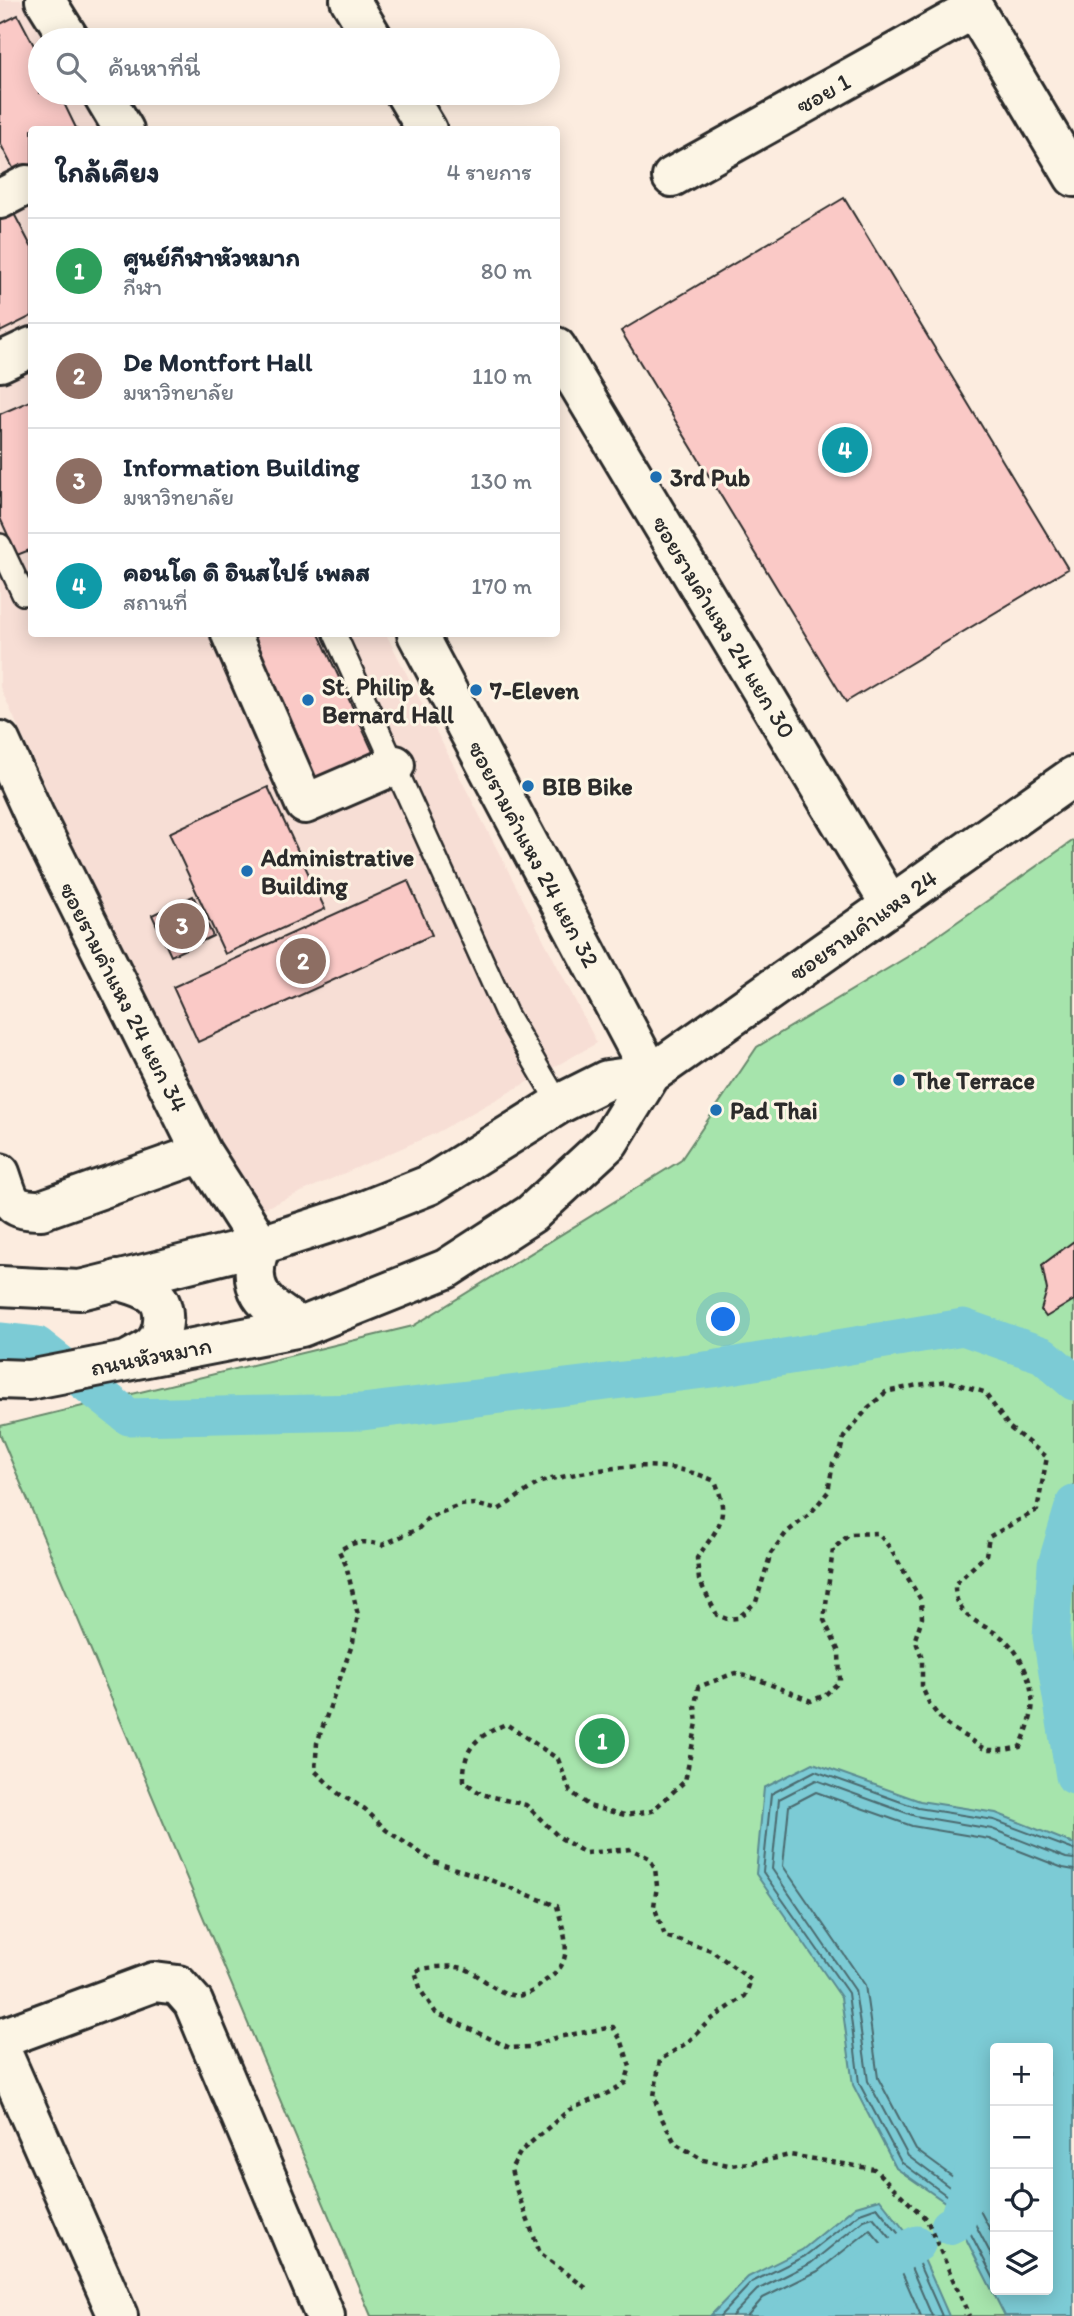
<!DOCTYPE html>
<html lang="th">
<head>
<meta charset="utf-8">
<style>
  body { margin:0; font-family:Itim,"Playpen Sans Thai",sans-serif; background:#f2f2f3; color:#1f2937 }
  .controls { position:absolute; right:21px; bottom:21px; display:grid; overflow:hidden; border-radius:7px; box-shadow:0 4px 18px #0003 }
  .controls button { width:63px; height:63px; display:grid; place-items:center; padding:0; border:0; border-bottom:2px solid #e0e1e3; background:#fff; color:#1f2937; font:35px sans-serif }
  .you { position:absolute; left:724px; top:1320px; width:24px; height:24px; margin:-18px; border:5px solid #fff; border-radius:50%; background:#1a73e8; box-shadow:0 0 0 10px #1a73e833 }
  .badge { display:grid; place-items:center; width:46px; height:46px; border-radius:50%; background:#1f6fb2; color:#fff; font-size:23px; font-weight:700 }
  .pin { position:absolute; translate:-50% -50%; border:4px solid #fff; box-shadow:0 2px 7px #0006 }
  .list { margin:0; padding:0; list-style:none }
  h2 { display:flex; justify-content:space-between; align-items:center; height:91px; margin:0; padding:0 28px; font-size:30px }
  h2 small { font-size:23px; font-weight:400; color:#747a83 }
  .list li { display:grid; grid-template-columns:46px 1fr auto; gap:21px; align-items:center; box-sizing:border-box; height:105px; padding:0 28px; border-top:2px solid #e0e1e3 }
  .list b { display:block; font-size:26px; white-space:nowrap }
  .list p { margin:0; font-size:23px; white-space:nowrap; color:#747a83 }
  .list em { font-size:23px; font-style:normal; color:#747a83 }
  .icon { flex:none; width:38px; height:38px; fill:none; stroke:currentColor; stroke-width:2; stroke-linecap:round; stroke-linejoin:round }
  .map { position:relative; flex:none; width:1074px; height:2316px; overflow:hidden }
  .search { position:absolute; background:#fff; box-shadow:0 4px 18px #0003; left:28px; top:28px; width:532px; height:77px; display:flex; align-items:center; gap:18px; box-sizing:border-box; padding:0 24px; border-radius:38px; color:#747a83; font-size:26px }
  .panel { position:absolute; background:#fff; box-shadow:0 4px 18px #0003; left:28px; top:126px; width:532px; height:511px; border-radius:7px }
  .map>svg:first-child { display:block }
  .built { fill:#f7ded5 }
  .park { fill:#a6e4ac; stroke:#68886c; stroke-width:2; fill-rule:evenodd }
  .water { fill:#7bcbd5; stroke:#5b8b91; stroke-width:2; fill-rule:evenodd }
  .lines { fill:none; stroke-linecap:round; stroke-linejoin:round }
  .shore { stroke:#4b6b6f; stroke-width:2 }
  .canal { stroke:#7bcbd5; stroke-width:37 }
  .building { fill:#fac9c6; stroke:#2b2b2b; stroke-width:2 }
  .lane-casing { stroke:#2b2b2b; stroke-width:26 }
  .street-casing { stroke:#2b2b2b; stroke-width:44 }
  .secondary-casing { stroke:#2b2b2b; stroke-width:44 }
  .path { stroke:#2b2b2b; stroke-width:4.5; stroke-dasharray:5 5; stroke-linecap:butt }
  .lane { stroke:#fcf5e5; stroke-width:21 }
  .street { stroke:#fcf5e5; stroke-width:38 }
  .secondary { stroke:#fcf5e5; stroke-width:38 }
  .poi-dot { fill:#1f6fb2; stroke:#fcf5e5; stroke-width:2.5 }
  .labels { text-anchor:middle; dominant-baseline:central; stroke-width:6; stroke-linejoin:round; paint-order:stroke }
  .street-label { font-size:24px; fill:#2b2b2b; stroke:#fcf5e5 }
  .poi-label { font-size:24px; font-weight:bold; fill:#2b2b2b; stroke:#fcf5e5; text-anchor:start }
</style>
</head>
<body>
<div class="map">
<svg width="1074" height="2316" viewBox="0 0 1074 2316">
  <rect width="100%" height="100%" fill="#fcecdf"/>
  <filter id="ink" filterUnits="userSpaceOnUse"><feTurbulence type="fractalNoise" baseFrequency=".0143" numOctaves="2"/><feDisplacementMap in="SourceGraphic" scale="14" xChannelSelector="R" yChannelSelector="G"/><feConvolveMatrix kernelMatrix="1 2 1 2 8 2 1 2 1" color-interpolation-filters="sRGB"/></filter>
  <g filter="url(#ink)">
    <path class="built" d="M0 0H21L46 40H40V93H77L99 129 32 130V634H386L597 1043 436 1133 242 1218 0 687Z"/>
    <path class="park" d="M1074 840V2316H371L0 1434V1426L413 1326 680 1161 757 1047 907 957ZM995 2048H1048V2290H995Z"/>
    <path class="water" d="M813 1763 920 1801 996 1813 1074 1844V2316H1005L949 2205 896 2168 853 2085 841 1997 756 1874 764 1788ZM995 2048H1048V2290H995Z
      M880 2199 920 2250 949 2316H710L748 2277 802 2250 856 2206Z"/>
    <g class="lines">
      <path class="shore" d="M995 2239 968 2188 916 2150 878 2078 865 1985 783 1866 789 1806 816 1792 912 1826 989 1839 1063 1868 1074 1870
        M995 2262 960 2195 908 2156 868 2081 855 1990 772 1869 779 1799 816 1780 915 1816 992 1829 1066 1858 1074 1859
        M995 2281 954 2201 901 2162 859 2083 848 1993 763 1872 771 1794 815 1771 918 1808 994 1820 1074 1850
        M720 2316 752 2282 805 2256 860 2213 877 2207 914 2253 942 2316
        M732 2316 757 2290 811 2263 864 2220 873 2217 907 2258 932 2316
        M747 2316 763 2298 818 2271 870 2230 898 2263 921 2316"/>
      <path class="canal" d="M0 1341 37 1345 129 1417 362 1412 712 1369 963 1327 1043 1355 1074 1382
        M1074 1504 1056 1565 1051 1636 1074 1776
        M949 2226 957 2222 995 2103
        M789 2316 917 2244"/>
    </g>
    <path class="building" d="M18 15 40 57V93H59L77 130H32V167L16 174 0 143V24Z
      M844 198 1068 569 846 702 621 331Z
      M10 206 32 248V316L0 332V211Z
      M32 400V549L17 555 0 518V414Z
      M235 634H319L380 767 311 798Z
      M268 787 325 909 225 954 169 833Z
      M408 881 432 935 198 1042 173 987Z
      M193 896 213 936 171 956 152 915Z
      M1074 1241V1300L1046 1317 1041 1310 1047 1290 1042 1265Z"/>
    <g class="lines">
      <defs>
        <path id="lane" d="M0 545 23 594 32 590
          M335 634 507 1015 559 1104"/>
        <path id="street" d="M45 0 70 40
          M350 0 374 40
          M102 93 124 130
          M405 93 427 130
          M672 177 974 9
          M0 199 27 185
          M556 347 891 906
          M0 362 32 347
          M231 634 305 804 395 765
          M417 634 651 1074
          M0 741 34 815 202 1153 261 1245
          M0 1173C10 1201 8 1210 41 1210L202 1153
          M0 2039 154 1982 178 1985 193 2002 325 2316
          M0 2048 118 2316"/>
        <path id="secondary" d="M969 0 1074 177
          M261 1245C243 1289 265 1306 301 1327
          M117 1280C129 1284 143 1286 154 1295 168 1306 165 1335 152 1346 145 1352 135 1356 127 1361
          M0 1286 80 1290 261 1245 351 1216 429 1185 559 1104 607 1080 651 1074
          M0 1379 29 1380 301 1327 446 1269 531 1214 609 1142 651 1074 1074 776"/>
      </defs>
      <use href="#lane" class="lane-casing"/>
      <use href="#street" class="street-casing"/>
      <use href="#secondary" class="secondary-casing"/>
      <path class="path" d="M586 2288 540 2253 515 2186 511 2169 521 2151 569 2110 608 2093 625 2083 630 2067 622 2042 613 2027 558 2037 529 2047 510 2048 436 2013 421 1991 415 1971C426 1967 452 1965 463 1968 484 1975 505 2006 531 1992 537 1989 542 1982 548 1979 576 1961 564 1933 557 1906L485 1878 434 1862 386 1830 365 1809 339 1794 315 1771 317 1743 353 1642 358 1615 346 1565 339 1551C353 1540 365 1541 382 1545L418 1529 428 1518 459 1505 475 1504 498 1510C512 1502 525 1491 539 1483 550 1478 565 1477 576 1474 626 1465 668 1460 715 1481 731 1519 718 1527 697 1558L699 1580 717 1615 727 1619 738 1618 756 1602 771 1553 787 1532 809 1515 828 1492 833 1463 840 1453 844 1437 868 1408 886 1392 918 1385 947 1381 984 1392 1010 1428 1047 1457 1037 1510 989 1537 986 1555 955 1584C954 1623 989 1622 1010 1645 1024 1660 1035 1690 1032 1711 1030 1723 1025 1736 1020 1747L1005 1750H986L944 1723 930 1705 922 1687V1658L915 1639 922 1618 921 1600 890 1548 878 1533 850 1534 833 1549 824 1620 839 1652 840 1681 825 1695 811 1701 757 1679 735 1673 698 1687 695 1706 697 1723 685 1781 652 1811 625 1815 589 1806 570 1791 558 1759 506 1724C476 1737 463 1747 464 1781L481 1794 526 1805 559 1837 585 1853 631 1849 649 1858 655 1868 657 1886 654 1906 665 1936 711 1950 751 1980 745 1996 709 2021 688 2042 660 2060 654 2096 660 2115 675 2143 703 2160 729 2165 759 2162 790 2155 874 2169 927 2220 969 2316"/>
      <use href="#lane" class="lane"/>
      <use href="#street" class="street"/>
      <use href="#secondary" class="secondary"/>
    </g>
  </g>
  <g class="poi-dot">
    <circle cx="656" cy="477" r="7"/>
    <circle cx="476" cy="690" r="7"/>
    <circle cx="308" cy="700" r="7"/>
    <circle cx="528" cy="786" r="7"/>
    <circle cx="247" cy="871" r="7"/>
    <circle cx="899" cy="1080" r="7"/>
    <circle cx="716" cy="1110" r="7"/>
  </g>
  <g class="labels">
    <g class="street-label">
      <text transform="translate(823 93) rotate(-29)">ซอย 1</text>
      <text transform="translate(724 627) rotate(59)">ซอยรามคำแหง 24 แยก 30</text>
      <text transform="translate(534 854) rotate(62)">ซอยรามคำแหง 24 แยก 32</text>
      <text transform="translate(863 925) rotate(-35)">ซอยรามคำแหง 24</text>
      <text transform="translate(124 997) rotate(63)">ซอยรามคำแหง 24 แยก 34</text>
      <text transform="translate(151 1356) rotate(-11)">ถนนหัวหมาก</text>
    </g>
    <g class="poi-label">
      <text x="670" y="477">3rd Pub</text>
      <text x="322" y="686">St. Philip &amp;<tspan x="322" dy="28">Bernard Hall</tspan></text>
      <text x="490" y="690">7-Eleven</text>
      <text x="542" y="786">BIB Bike</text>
      <text x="261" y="857">Administrative<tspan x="261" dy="28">Building</tspan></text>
      <text x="913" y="1080">The Terrace</text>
      <text x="730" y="1110">Pad Thai</text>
    </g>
  </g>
</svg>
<div class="controls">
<button>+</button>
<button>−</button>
<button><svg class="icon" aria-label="locate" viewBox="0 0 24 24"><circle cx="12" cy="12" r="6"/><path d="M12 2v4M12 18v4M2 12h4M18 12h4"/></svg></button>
<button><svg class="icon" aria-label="layers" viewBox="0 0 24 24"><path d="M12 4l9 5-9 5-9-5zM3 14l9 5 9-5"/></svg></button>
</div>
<div class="you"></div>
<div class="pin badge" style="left:602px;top:1741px;background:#2e9e5b">1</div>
<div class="pin badge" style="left:303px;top:961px;background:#8d6e63">2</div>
<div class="pin badge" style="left:182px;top:926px;background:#8d6e63">3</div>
<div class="pin badge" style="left:845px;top:450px;background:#0f9aa8">4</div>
<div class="search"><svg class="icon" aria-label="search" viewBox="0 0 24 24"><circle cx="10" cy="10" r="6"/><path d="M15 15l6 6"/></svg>ค้นหาที่นี่</div>
<section class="panel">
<h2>ใกล้เคียง<small>4 รายการ</small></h2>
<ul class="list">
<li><span class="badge" style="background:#2e9e5b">1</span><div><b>ศูนย์กีฬาหัวหมาก</b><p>กีฬา</p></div><em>80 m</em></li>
<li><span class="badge" style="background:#8d6e63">2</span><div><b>De Montfort Hall</b><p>มหาวิทยาลัย</p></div><em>110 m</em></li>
<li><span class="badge" style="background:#8d6e63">3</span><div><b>Information Building</b><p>มหาวิทยาลัย</p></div><em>130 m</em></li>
<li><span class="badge" style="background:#0f9aa8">4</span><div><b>คอนโด ดิ อินสไปร์ เพลส</b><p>สถานที่</p></div><em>170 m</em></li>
</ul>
</section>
</div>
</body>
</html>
